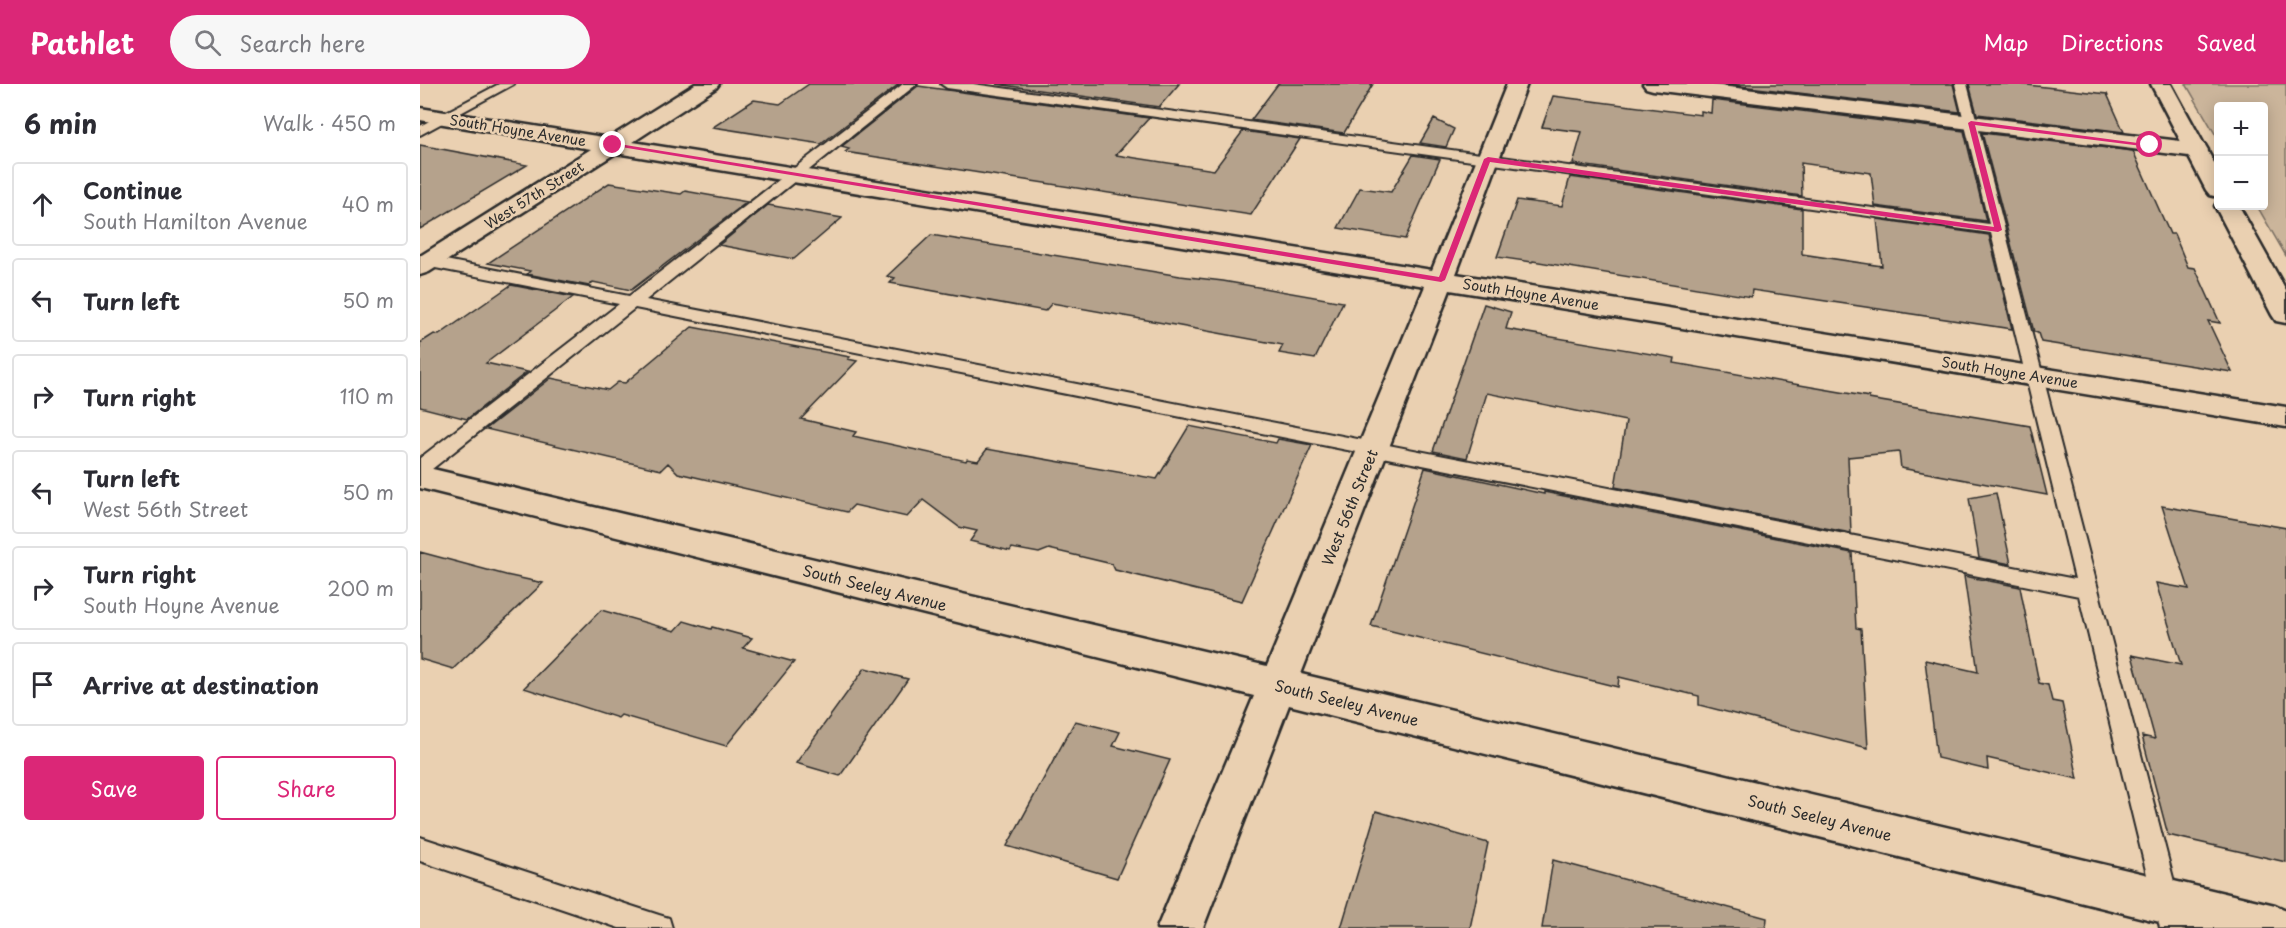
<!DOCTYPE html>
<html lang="en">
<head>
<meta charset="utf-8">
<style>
  body { margin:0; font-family:"Playpen Sans",sans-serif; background:#f7f7f7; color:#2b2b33 }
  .controls { position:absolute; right:18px; top:18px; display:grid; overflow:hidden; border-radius:6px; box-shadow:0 3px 15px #0003 }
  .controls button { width:54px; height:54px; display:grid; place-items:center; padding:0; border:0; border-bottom:2px solid #e1e1e2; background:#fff; color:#2b2b33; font:30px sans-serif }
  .stop { position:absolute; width:18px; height:18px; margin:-14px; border:4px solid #db2777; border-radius:50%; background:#fff }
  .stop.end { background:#db2777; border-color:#fff; box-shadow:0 2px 6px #0008 }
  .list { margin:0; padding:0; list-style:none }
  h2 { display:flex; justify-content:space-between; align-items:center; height:78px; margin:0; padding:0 24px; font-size:26px }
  h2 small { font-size:20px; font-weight:400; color:#7c7c81 }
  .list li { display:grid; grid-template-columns:39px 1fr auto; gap:18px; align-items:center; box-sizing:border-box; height:84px; margin:0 12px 12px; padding:0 12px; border:2px solid #e1e1e2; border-radius:6px }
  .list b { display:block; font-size:22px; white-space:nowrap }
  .list p { margin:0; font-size:20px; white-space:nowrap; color:#7c7c81 }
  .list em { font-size:20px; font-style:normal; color:#7c7c81 }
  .actions { display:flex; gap:12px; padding:18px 24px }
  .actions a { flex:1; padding:14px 0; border:2px solid #db2777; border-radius:6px; text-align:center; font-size:21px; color:#db2777 }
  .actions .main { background:#db2777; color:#fff }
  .icon { flex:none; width:33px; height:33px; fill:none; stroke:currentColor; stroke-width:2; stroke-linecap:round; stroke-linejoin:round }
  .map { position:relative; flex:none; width:1866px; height:844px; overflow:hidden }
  header { display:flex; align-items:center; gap:36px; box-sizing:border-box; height:84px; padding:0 30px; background:#db2777; color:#fff }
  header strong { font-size:28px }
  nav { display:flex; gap:33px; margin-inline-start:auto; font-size:21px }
  .search { width:420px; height:54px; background:#f7f7f7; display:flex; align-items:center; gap:15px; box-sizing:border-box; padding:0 21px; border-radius:33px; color:#7c7c81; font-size:22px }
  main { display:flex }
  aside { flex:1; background:#fff }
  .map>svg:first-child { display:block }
  .green { fill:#cbb59b; stroke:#7b7063; stroke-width:1.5 }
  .building { fill:#b5a28c; stroke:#2b2b2b; stroke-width:1.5 }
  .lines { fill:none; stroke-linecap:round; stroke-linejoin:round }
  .lane-casing { stroke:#2b2b2b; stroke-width:4 }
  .street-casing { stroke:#2b2b2b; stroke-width:5 }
  .secondary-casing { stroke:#2b2b2b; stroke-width:5 }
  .lane { fill:#ead0b1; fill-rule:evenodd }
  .street { fill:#ead0b1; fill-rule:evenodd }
  .secondary { fill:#ead0b1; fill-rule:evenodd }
  .route { fill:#db2777 }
  .labels { text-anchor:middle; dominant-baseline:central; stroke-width:5; stroke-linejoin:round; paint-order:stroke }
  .far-street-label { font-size:14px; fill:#2b2b2b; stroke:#ead0b1 }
  .street-label { font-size:15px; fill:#2b2b2b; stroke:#ead0b1 }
</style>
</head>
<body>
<header>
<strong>Pathlet</strong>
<div class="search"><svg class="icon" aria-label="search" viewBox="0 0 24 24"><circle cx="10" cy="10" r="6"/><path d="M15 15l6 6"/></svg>Search here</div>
<nav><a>Map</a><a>Directions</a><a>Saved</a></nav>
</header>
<main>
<aside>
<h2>6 min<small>Walk · 450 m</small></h2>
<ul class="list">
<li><svg class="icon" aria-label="ahead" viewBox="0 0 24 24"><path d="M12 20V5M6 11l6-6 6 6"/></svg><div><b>Continue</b><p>South Hamilton Avenue</p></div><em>40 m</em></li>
<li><svg class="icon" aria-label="left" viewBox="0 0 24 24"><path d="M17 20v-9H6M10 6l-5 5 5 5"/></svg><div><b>Turn left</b></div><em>50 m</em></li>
<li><svg class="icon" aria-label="right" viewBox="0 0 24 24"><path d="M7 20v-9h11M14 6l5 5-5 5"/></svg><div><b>Turn right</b></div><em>110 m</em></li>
<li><svg class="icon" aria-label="left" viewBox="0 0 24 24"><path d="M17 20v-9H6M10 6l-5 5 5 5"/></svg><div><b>Turn left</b><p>West 56th Street</p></div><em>50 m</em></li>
<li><svg class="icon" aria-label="right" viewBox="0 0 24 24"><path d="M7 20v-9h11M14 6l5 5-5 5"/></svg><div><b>Turn right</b><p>South Hoyne Avenue</p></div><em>200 m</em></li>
<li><svg class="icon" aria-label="arrive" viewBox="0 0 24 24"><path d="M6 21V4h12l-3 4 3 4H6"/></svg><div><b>Arrive at destination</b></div></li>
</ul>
<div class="actions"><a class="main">Save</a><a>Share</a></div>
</aside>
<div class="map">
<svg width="1866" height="844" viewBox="0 0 1866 844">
  <rect width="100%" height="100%" fill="#ead0b1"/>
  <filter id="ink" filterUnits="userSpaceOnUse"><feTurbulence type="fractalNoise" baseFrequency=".0167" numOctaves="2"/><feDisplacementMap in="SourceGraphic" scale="12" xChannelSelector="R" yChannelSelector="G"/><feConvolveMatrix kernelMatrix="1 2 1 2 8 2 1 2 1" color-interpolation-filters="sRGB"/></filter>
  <g filter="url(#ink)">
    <path class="green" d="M1766 0H1866V172L1837 122H1844V22H1798V55Z"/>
    <path class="building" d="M389 0H479L401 60 293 43 334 16 360 20Z
      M576 0H759L739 23Z
      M858 0H953L924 49 831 36Z
      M1303 0H1533L1540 28Z
      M1549 0H1599L1687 10 1704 48 1557 30Z
      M498 2 729 34 696 71 794 86 823 47 880 55 831 131 425 68 429 65 421 63Z
      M1133 12 1281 31V27L1291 29 1292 16 1544 47 1566 137 1455 122 1451 89 1381 79 1382 112 1153 80 1162 48 1122 43Z
      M1014 35 1034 45 1026 63 1000 59Z
      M1562 49 1713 67 1750 150H1754L1768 183 1775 184 1800 239 1788 237 1812 288 1621 258 1618 249 1614 248Z
      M0 61 107 81 0 145Z
      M993 71 1020 75 985 155 918 144 940 104 971 108Z
      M1150 93 1382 125V170L1462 182 1457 135 1569 151 1592 245 1332 206 1331 213 1113 177 1112 178 1077 173 1097 116 1142 122Z
      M189 99 261 110 265 107 327 118 211 206 173 198 169 202 107 190 110 187 68 179Z
      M348 121 422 134 374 175 299 161Z
      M511 151 760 192 803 197 923 218 895 275 859 269 863 261 760 242 632 219 625 227 470 199 475 194 467 192Z
      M91 201 153 213 66 279 107 288 47 335 0 323V259L14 250 19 251Z
      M1064 220 1091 228 1086 245 1255 274 1254 279 1449 313V315L1610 342 1627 411 1481 384 1479 368 1428 373 1431 449 1195 403 1206 337 1067 309 1047 374 1013 367Z
      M272 243 430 273 428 275 437 277 381 335 436 348 433 352 546 377 547 375 558 377 567 365 737 395 769 342 856 359 858 355 892 361 822 517 695 486 692 480 629 465 619 469 592 464 590 467 550 457 557 447 539 443 503 416 487 433 434 421 427 428 258 389 248 379 241 386 66 345 131 294 188 306 198 298 205 299Z
      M1005 384 1124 410V408L1432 469 1436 544 1441 545 1448 664 1279 621V612L1199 593 1198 603 951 542Z
      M1576 409 1591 480 1559 474 1549 414Z
      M1742 422 1866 444V778L1748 751 1722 652 1735 655 1712 571 1761 581 1736 499 1769 505Z
      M0 468 86 491 123 499 33 585 0 575Z
      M1544 492 1600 503 1619 599 1628 601 1632 617 1642 619 1658 695 1567 674 1568 686 1517 674 1505 576 1558 588Z
      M181 526 255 547 264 537 291 545 292 543 332 554 323 564 374 578 306 662 201 631 198 634 104 604Z
      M445 584 488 595 420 692 376 679Z
      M655 637 700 648 693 662 750 676 697 794 587 762Z
      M956 727 1068 759 1050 844H921Z
      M1133 776 1347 834 1346 844H1122Z"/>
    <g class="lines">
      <defs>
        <path id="lane" d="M79 0H94L0 51V42Z
          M483 0H497L226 216 1655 495 1571 149 527 4 521 0H553L1569 140 1535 0H1547L1766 844H1740L1659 512 215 224 7 389 0 391V374L199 220 0 181V171L209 212Z
          M0 753 239 831 249 834 252 844H199L0 777Z"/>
        <path id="street" d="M275 0H299L296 4 213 58 1012 186 1087 0H1107L1036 190 1866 323V343L1030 206 881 590 1855 821 1866 826V844H1764L869 621 783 844H737L834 612 0 404V382L847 582 1005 202 196 69 9 188 0 191V172L171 65 0 36V24L189 54Z
          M1223 0H1284L1777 59 1785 61 1788 66 1785 71 1777 73 1233 6 1226 4Z"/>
        <path id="secondary" d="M1731 0H1751L1798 86V113L1790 111 1786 106Z
          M1798 117V122H1819L1866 206V239L1856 237 1852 231 1795 122Z"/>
      </defs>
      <use href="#lane" class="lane-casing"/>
      <use href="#street" class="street-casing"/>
      <use href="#secondary" class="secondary-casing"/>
      <use href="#lane" class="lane"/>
      <use href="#street" class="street"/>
      <use href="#secondary" class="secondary"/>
    </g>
  </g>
  <path class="route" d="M1551 37 1733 61 1730 63 1555 41 1582 146 1578 148 1070 78 1025 196 1021 198 189 61 193 59 1019 193 1064 75 1068 73 1574 143 1548 39Z"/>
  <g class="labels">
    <g class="far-street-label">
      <text transform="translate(98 46) rotate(9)">South Hoyne Avenue</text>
      <text transform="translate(114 111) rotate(-32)">West 57th Street</text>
      <text transform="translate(1111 210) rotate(9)">South Hoyne Avenue</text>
      <text transform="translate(1590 288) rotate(9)">South Hoyne Avenue</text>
    </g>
    <g class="street-label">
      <text transform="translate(929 423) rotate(-68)">West 56th Street</text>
      <text transform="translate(455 503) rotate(14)">South Seeley Avenue</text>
      <text transform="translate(927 618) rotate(14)">South Seeley Avenue</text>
      <text transform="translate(1400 733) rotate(14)">South Seeley Avenue</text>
    </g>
  </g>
</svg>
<div class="controls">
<button>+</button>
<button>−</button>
</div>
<div class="stop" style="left:1730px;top:61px"></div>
<div class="stop end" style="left:193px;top:61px"></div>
</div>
</main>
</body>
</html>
